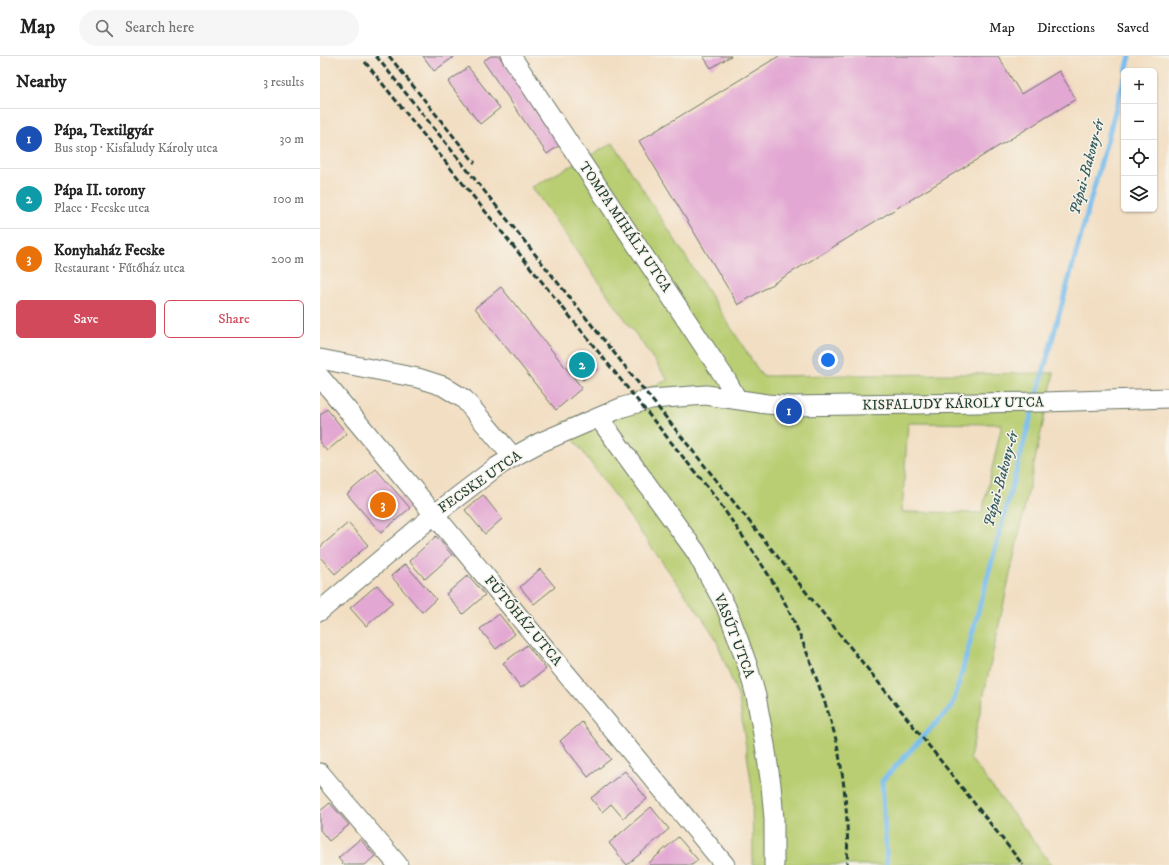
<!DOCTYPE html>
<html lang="en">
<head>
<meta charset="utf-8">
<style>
  body { margin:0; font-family:"IM FELL DW Pica",serif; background:#f6f6f6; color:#222 }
  .controls { position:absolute; right:12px; top:12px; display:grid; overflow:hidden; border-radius:6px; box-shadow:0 1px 3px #0004 }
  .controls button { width:36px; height:36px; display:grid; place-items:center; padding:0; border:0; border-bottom:1px solid #e0e0e0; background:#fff; color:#222; font:20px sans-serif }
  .you { position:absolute; left:508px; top:304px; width:14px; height:14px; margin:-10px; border:3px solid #fff; border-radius:50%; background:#1a73e8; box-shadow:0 0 0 6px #1a73e833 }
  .badge { display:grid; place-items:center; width:26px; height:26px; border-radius:50%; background:#d1495b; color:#fff; font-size:13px; font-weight:700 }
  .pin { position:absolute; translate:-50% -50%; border:2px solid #fff; box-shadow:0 1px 4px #0006 }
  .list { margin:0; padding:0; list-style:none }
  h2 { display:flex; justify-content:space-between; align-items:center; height:52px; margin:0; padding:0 16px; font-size:17px }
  h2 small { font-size:13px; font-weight:400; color:#767676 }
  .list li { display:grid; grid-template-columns:26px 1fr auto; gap:12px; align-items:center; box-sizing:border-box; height:60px; padding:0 16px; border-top:1px solid #e0e0e0 }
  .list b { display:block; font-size:15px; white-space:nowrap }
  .list p { margin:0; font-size:13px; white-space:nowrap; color:#767676 }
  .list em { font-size:13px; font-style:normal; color:#767676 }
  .actions { display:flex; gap:8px; padding:12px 16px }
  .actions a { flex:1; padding:9px 0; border:1px solid #d1495b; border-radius:6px; text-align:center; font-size:14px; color:#d1495b }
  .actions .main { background:#d1495b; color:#fff }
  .icon { flex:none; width:22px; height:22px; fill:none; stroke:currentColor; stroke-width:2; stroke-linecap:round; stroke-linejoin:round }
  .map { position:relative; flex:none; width:849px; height:809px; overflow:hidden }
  header { display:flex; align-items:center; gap:24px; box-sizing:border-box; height:56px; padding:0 20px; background:#fff; border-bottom:1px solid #e0e0e0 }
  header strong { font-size:19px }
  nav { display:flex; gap:22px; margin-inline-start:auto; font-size:14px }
  .search { width:280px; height:36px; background:#f6f6f6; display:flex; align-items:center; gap:10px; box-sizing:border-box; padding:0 14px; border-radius:22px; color:#767676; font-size:15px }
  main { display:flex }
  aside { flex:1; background:#fff }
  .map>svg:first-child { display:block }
  .green { fill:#b9ce73; stroke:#6c8654; fill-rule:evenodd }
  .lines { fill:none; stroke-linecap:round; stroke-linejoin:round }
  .stream { stroke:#77bdee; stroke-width:5 }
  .building { fill:#e3a7d3 }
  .street-casing { stroke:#697566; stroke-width:21 }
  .street { stroke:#fff; stroke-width:19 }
  .rail { stroke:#1f3d34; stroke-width:3; stroke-dasharray:6 3; stroke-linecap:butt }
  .labels { text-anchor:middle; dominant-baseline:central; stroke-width:3; stroke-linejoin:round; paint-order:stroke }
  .street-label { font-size:14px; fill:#1f3d34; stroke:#f7f3e8 }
  .water-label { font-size:15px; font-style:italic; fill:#355d62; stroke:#f7f3e8 }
</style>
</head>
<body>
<header>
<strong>Map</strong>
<div class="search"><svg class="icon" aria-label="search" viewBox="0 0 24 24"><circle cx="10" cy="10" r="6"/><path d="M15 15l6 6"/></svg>Search here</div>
<nav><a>Map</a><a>Directions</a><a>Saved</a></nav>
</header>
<main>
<aside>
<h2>Nearby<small>3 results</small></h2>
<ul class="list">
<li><span class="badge" style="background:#1a4fb4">1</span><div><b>Pápa, Textilgyár</b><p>Bus stop · Kisfaludy Károly utca</p></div><em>30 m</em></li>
<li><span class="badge" style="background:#0f9aa8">2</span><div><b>Pápa II. torony</b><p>Place · Fecske utca</p></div><em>100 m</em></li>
<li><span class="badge" style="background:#e8710a">3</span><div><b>Konyhaház Fecske</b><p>Restaurant · Fűtőház utca</p></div><em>200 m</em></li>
</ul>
<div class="actions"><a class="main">Save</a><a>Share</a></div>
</aside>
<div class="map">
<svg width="849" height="809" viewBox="0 0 849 809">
  <rect width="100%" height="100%" fill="#f7f3e8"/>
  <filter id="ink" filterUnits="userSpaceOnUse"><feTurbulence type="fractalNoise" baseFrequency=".025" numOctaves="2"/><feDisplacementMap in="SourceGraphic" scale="8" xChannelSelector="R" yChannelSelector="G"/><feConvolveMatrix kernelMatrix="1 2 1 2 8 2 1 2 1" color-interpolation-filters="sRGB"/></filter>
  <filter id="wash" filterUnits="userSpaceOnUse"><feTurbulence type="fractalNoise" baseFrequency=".012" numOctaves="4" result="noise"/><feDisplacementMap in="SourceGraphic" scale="16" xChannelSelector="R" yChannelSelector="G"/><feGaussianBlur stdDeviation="0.9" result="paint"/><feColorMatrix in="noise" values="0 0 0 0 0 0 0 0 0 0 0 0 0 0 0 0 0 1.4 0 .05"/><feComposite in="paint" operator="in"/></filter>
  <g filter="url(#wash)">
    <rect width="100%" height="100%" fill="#f2dec2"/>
    <path class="green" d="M293 87 442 320 734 317 650 702 732 809H433L432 732 419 643 395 581 376 553 242 367 348 324 212 131ZM588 367 682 368 662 457 582 456Z"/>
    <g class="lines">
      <path class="stream" d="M806 15 810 0
        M716 342 804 23
        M567 809 562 725 632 650 637 634 714 349"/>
    </g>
    <g id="blocks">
      <path class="building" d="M103 0H135L114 15Z
        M171 0H179L240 89 227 98 163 5Z
        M383 0H411L391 12Z
        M459 0H678L701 38 739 15 756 43 418 249 319 85Z
        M148 11 180 52 160 68 128 26Z
        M181 231 262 332 236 354 155 252Z
        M261 294 277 313 263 324 248 305Z
        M7 353 27 378 7 395 0 387V359Z
        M56 413 90 452 61 477 27 438Z
        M163 439 182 463 165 478 145 454Z
        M28 467 48 489 15 518 0 501V491Z
        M116 480 132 499 105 523 89 505Z
        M85 508 116 543 102 556 71 520Z
        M220 513 235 531 214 548 200 531Z
        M148 519 165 539 143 558 126 538Z
        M57 529 73 547 46 570 30 552Z
        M179 558 195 578 176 593 160 573Z
        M207 589 226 613 201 632 183 607Z
        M262 666 291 703 268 721 240 685Z
        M305 715 327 743 303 762 291 748 282 756 271 742Z
        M10 747 29 769 9 785 0 774V755Z
        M331 751 349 773 307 809 289 787Z
        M358 781 378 804 372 809H331L329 807Z
        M40 783 55 800 45 809H24L18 802Z"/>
    </g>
  </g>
  <g filter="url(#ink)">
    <use href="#blocks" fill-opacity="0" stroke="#697566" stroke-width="1"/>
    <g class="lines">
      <defs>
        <path id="street" d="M191 0 407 325 417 343
          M0 303 98 322 123 330 144 343 193 401
          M0 321 405 809
          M279 362 376 496 406 551 417 580 428 611 436 640 445 689 451 729 454 763V809
          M0 555 115 458 175 412 193 401 219 387 303 351 331 343 386 339 447 348 472 350 724 346 849 342
          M0 717 78 809"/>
      </defs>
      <use href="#street" class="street-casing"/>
      <use href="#street" class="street"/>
      <path class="rail" d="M56 0 583 657 703 809
        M69 0 155 107
        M45 6 396 442C418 474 441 505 460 538 473 561 483 586 492 610 501 636 511 662 517 688 525 728 529 769 527 809"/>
    </g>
  </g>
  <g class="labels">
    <g class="street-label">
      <text transform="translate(305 171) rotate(56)">TOMPA MIHÁLY UTCA</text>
      <text transform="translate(633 348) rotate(-1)">KISFALUDY KÁROLY UTCA</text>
      <text transform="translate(160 426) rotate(-35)">FECSKE UTCA</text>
      <text transform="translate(203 565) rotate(50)">FŰTŐHÁZ UTCA</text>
      <text transform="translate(414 580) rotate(69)">VASÚT UTCA</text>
    </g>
    <g class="water-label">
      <text transform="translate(767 111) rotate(-75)">Pápai-Bakony-ér</text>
      <text transform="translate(681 423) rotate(-75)">Pápai-Bakony-ér</text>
    </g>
  </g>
</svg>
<div class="controls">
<button>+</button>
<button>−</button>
<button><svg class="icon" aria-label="locate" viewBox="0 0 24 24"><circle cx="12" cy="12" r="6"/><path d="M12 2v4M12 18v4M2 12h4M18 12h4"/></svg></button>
<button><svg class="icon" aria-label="layers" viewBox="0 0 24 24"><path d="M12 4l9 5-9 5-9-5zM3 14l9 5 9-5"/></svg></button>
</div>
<div class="you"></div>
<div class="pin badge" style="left:469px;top:355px;background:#1a4fb4">1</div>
<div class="pin badge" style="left:262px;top:309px;background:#0f9aa8">2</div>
<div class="pin badge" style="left:63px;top:449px;background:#e8710a">3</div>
</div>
</main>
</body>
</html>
